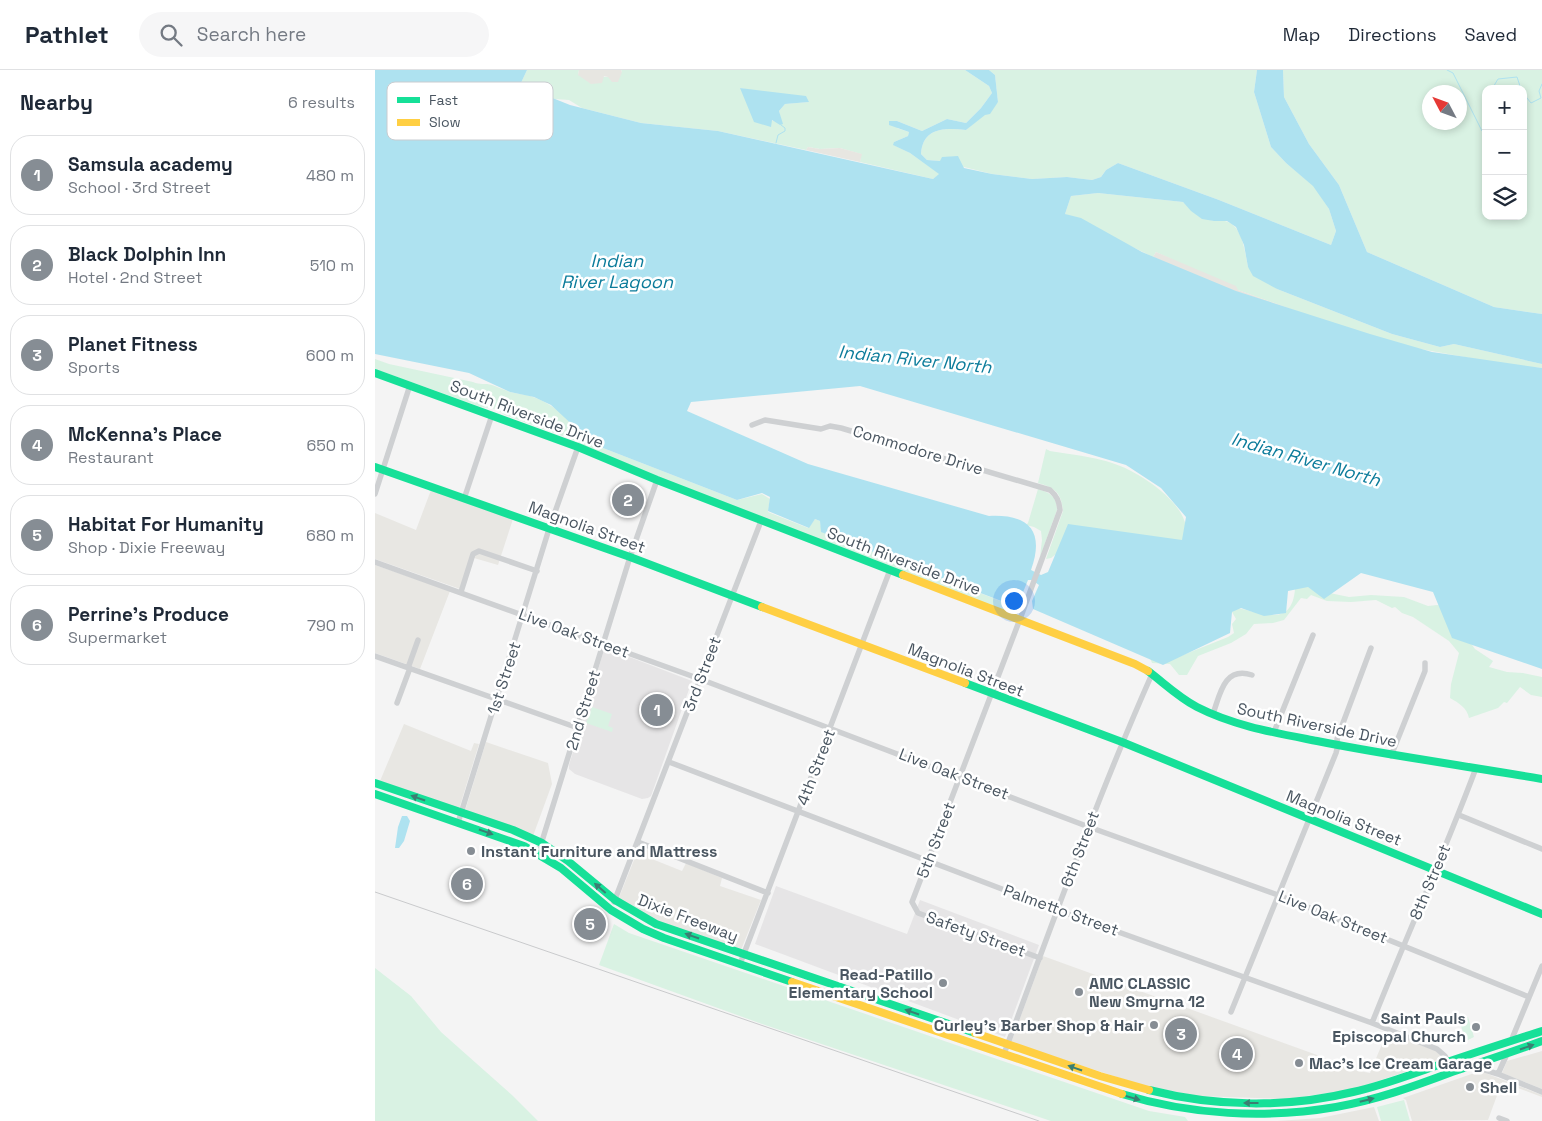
<!DOCTYPE html>
<html lang="en">
<head>
<meta charset="utf-8">
<style>
  body { margin:0; font-family:"Space Grotesk",sans-serif; background:#f6f6f7; color:#1f2937 }
  .controls { position:absolute; right:15px; top:15px; display:grid; overflow:hidden; border-radius:10px; box-shadow:0 2px 8px #0003 }
  .controls button { width:45px; height:45px; display:grid; place-items:center; padding:0; border:0; border-bottom:1px solid #e0e1e3; background:#fff; color:#1f2937; font:25px sans-serif }
  .compass { position:absolute; left:1047px; top:15px; width:45px; height:45px; border-radius:50%; background:#fff; box-shadow:0 2px 8px #0003; rotate:311deg }
  .you { position:absolute; left:638px; top:530px; width:18px; height:18px; margin:-12px; border:4px solid #fff; border-radius:50%; background:#1a73e8; box-shadow:0 0 0 8px #1a73e833 }
  .badge { display:grid; place-items:center; width:32px; height:32px; border-radius:50%; background:#868d94; color:#fff; font-size:16px; font-weight:700 }
  .pin { position:absolute; translate:-50% -50%; border:2px solid #fff; box-shadow:0 1px 5px #0006 }
  .list { margin:0; padding:0; list-style:none }
  h2 { display:flex; justify-content:space-between; align-items:center; height:65px; margin:0; padding:0 20px; font-size:21px }
  h2 small { font-size:16px; font-weight:400; color:#747a83 }
  .list li { display:grid; grid-template-columns:32px 1fr auto; gap:15px; align-items:center; box-sizing:border-box; height:80px; margin:0 10px 10px; padding:0 10px; border:1px solid #e0e1e3; border-radius:20px }
  .list b { display:block; font-size:19px; white-space:nowrap }
  .list p { margin:0; font-size:16px; white-space:nowrap; color:#747a83 }
  .list em { font-size:16px; font-style:normal; color:#747a83 }
  .icon { flex:none; width:28px; height:28px; fill:none; stroke:currentColor; stroke-width:2; stroke-linecap:round; stroke-linejoin:round }
  .map { position:relative; flex:none; width:1167px; height:1051px; overflow:hidden }
  header { display:flex; align-items:center; gap:30px; box-sizing:border-box; height:70px; padding:0 25px; background:#fff; border-bottom:1px solid #e0e1e3 }
  header strong { font-size:24px }
  nav { display:flex; gap:28px; margin-inline-start:auto; font-size:18px }
  .search { width:350px; height:45px; background:#f6f6f7; display:flex; align-items:center; gap:12px; box-sizing:border-box; padding:0 18px; border-radius:28px; color:#747a83; font-size:19px }
  main { display:flex }
  aside { flex:1; background:#fff }
  .map>svg:first-child { display:block }
  .commercial { fill:#e8e7e3 }
  .education { fill:#e6e5e6 }
  .green { fill:#d9f2e3; fill-rule:evenodd }
  .sand { fill:#e7e6e1 }
  .water { fill:#aee2f0; fill-rule:evenodd }
  .lines { fill:none; stroke-linecap:round; stroke-linejoin:round }
  .stream { stroke:#aee2f0; stroke-width:1 }
  .street { stroke:#ced0d2; stroke-width:5.5 }
  .fast { stroke:#16e098; stroke-width:8 }
  .slow { stroke:#ffcf43; stroke-width:8 }
  .rail { stroke:#c9cacc; stroke-width:1 }
  .oneway { fill:#3a7f72 }
  .poi-dot { fill:#868d94; stroke:#fff; stroke-width:2 }
  .labels { text-anchor:middle; dominant-baseline:central; stroke-width:5; stroke-linejoin:round; paint-order:stroke }
  .street-label { font-size:16px; fill:#4a5661; stroke:#fff }
  .poi-label { font-size:16px; font-weight:bold; fill:#4a5661; stroke:#fff; text-anchor:start }
  .water-label { font-size:18px; font-style:italic; fill:#0c7c9b; stroke:#fff }
  .key { fill:#fff; stroke:#c9ccd0; stroke-width:1 }
  .key-label { font-size:14px; fill:#4a5661 }
</style>
</head>
<body>
<header>
<strong>Pathlet</strong>
<div class="search"><svg class="icon" aria-label="search" viewBox="0 0 24 24"><circle cx="10" cy="10" r="6"/><path d="M15 15l6 6"/></svg>Search here</div>
<nav><a>Map</a><a>Directions</a><a>Saved</a></nav>
</header>
<main>
<aside>
<h2>Nearby<small>6 results</small></h2>
<ul class="list">
<li><span class="badge">1</span><div><b>Samsula academy</b><p>School · 3rd Street</p></div><em>480 m</em></li>
<li><span class="badge">2</span><div><b>Black Dolphin Inn</b><p>Hotel · 2nd Street</p></div><em>510 m</em></li>
<li><span class="badge">3</span><div><b>Planet Fitness</b><p>Sports</p></div><em>600 m</em></li>
<li><span class="badge">4</span><div><b>McKenna's Place</b><p>Restaurant</p></div><em>650 m</em></li>
<li><span class="badge">5</span><div><b>Habitat For Humanity</b><p>Shop · Dixie Freeway</p></div><em>680 m</em></li>
<li><span class="badge">6</span><div><b>Perrine's Produce</b><p>Supermarket</p></div><em>790 m</em></li>
</ul>
</aside>
<div class="map">
<svg width="1167" height="1051" viewBox="0 0 1167 1051">
  <rect width="100%" height="100%" fill="#f4f4f4"/>
  <path class="commercial" d="M56 420 138 449 123 495 99 488 88 520 0 489V443L41 460Z
    M0 495 75 521 45 599 0 583Z
    M29 654 96 681 99 673 104 674 84 739 5 711Z
    M111 672 173 693 177 714 158 766 90 741Z
    M265 775 272 778 277 789 307 801 311 793 347 808 345 816 386 830 366 880 279 850 243 830Z
    M668 886 942 985 974 999 995 1003 1012 962 1061 981 1069 989 976 1020 910 1029 822 1026 767 1015 636 973Z
    M1167 981V1019L1127 1003 1132 991Z
    M1105 1001 1167 1025V1027L1127 1012 1113 1050 1037 1051 1031 1030 1028 1028Z
    M999 1037 1004 1051H902L945 1048Z"/>
  <path class="education" d="M231 578 317 611 276 726 273 728 267 729 200 704 194 699V695L229 580Z
    M401 816 532 864 545 830 664 875 630 967 380 874Z"/>
  <path class="green" d="M152 0H204L203 5 233 7 247 2 246 0H590L614 16 617 23 606 38 591 53 572 49 547 61 522 51V58L534 62 533 66 519 72V75L535 83 565 104 558 109 485 92 486 84 465 78 445 79 433 77 431 80 343 61 266 53 207 38 194 30 180 29 145 15ZM365 18 434 32 410 34 404 41 407 54 396 50Z
    M614 0H882L879 22 896 77 911 93 939 116 954 139 961 161 956 175 844 130 743 93 731 100 726 107 717 110 692 107 657 109 617 104 565 91 552 90 546 84C548 57 570 58 591 60L623 32 620 5Z
    M908 0H1167V244L1119 237 992 182 964 115 934 74 909 27ZM1111 19H1148V146H1111ZM1054 22H1084V52H1054Z
    M723 123 808 132C816 141 829 150 841 151 845 151 849 150 853 152 868 158 870 183 873 197L902 219 1017 264 1065 277 1079 274 1167 294V298L1157 297 1155 299 1029 276 932 245 863 220 781 182 778 187 690 144 696 126Z
    M0 289 14 294 98 312C105 315 110 313 117 315 123 317 129 320 135 322 143 324 150 324 158 327 179 334 199 352 210 371L362 430 387 424 395 429 393 442 433 458 440 449 445 451 447 462 646 539 640 544 630 541 238 390 196 369 130 345 121 339 106 337 0 299Z
    M671 379 675 381C699 385 732 388 754 400 774 410 806 432 811 456 812 460 810 466 809 471L684 482 676 488 671 489 688 441C686 422 680 418 663 413Z
    M663 419C675 423 682 426 682 440L665 487 667 470 666 461 659 457 651 455 653 453Z
    M932 516 939 521H945L974 527 996 525 1029 527 1053 536 1062 535 1069 536 1100 579 1118 591 1114 597 1132 602 1148 603 1167 607V627L1156 625 1145 617 1132 633 1129 632 1123 638 1094 648C1092 638 1084 633 1075 628L1076 614 1084 583 1074 571 1038 547 1027 543 1020 537 1017 538 1001 530 976 532 952 531 936 525 932 529 926 528 909 550 898 553 879 554 871 564 856 573 823 586 812 605H804L795 594 777 593 775 588 803 587 853 567 859 563 857 554 861 549 857 542 863 538C887 543 917 558 920 519Z
    M217 637 237 644 233 656 238 658 237 662 211 653Z
    M239 854 254 863 774 1041 810 1047 813 1051H676L387 954 224 895Z
    M0 898 36 926 66 962 138 1026 163 1051H0Z
    M1093 947 1099 967 1091 971 1084 950Z
    M1029 1030 1035 1051H1006L1002 1037Z"/>
  <path class="sand" d="M204 0H246L247 2 243 12H237L233 7 229 6 227 13 216 14 203 5Z
    M433 77 445 79 465 78 487 84 485 92 431 80Z
    M781 182 861 216 863 220 930 244 847 217 778 187Z"/>
  <path class="water" d="M0 0H152L145 15 195 35 266 53 343 61 558 109 564 104 535 83 518 75 519 72 533 66 534 62 514 55V51H522L547 61 572 49 591 53 606 38 617 23 614 16 590 0H614L620 5 623 32 615 44 610 45 591 60C570 58 548 57 546 84L552 90 565 91 567 87 583 86 589 98 617 104 657 109 692 107 717 110 726 107 731 100 743 93 844 130 956 175 961 161 954 139 938 116 911 93 896 77 879 22 882 0H908L909 27 934 74 964 115 992 182 1119 237 1167 244V294L1079 274 1065 277 1017 264 902 219 878 206 873 197 869 175 861 157 852 151H839L827 149 816 141 808 132 723 123 696 126 690 144 706 148 767 182 861 221 995 264 1057 282 1167 298V599L1077 568 1058 522 986 503 949 529 933 517 913 521 911 543 889 546 866 538 857 542 855 563 788 595 658 539 657 531 664 515 657 510H653L642 537 446 462 445 451 440 449 434 458 393 441 395 427 387 423 362 430 210 371 203 360 176 335 159 327 135 322 94 303 0 284ZM485 316 751 395 786 418 811 447 807 470 693 454 673 502 666 505 656 500C670 461 654 444 614 446L433 394 312 341 316 332Z
    M365 18 431 26 434 32 410 34 404 41 408 54 405 55 397 50 396 57 379 52Z
    M27 746H32L35 751 29 771 24 778H20L23 757Z"/>
  <g class="lines">
    <path class="stream" d="M1072 0 1078 3 1107 61 1111 60
      M1117 19 1123 9 1142 7 1146 19
      M1148 23 1156 33 1166 28 1164 21 1167 14
      M401 73 403 65 410 61V58L406 55"/>
    <path class="street" d="M377 355 390 350 446 359 455 356 466 358 675 420C682 426 684 431 685 440L645 549 537 832 543 843 665 888
      M0 424 35 315
      M89 429 117 345
      M0 492 325 609 714 757 903 825 1154 927
      M86 522 98 484 104 481 162 501
      M0 586 203 658
      M33 598 43 570
      M22 633 35 598
      M838 644C845 624 849 596 877 605
      M899 662 938 565
      M1016 686 1050 601V593
      M294 692 682 840 997 953 1062 979 1070 986 1073 992
      M1084 745 1167 779
      M83 753 174 459 203 377
      M263 772 393 823
      M163 784 255 487 282 410
      M239 832 386 451
      M365 894 515 500
      M856 942 961 683 963 675 962 669 996 578
      M997 953C1031 867 1069 784 1101 698
      M1136 971 1167 896
      M629 984C676 857 722 728 777 604
      M1097 996 1123 1004 1167 1022
      M1123 1004 1132 984
      M1124 1048 1132 1051"/>
    <path class="fast" d="M0 303 203 377 282 410 528 505
      M0 397 255 487 387 537
      M773 601C789 613 803 627 822 637 859 656 901 663 942 671 1017 686 1092 696 1167 709
      M590 613 747 672 1167 844
      M0 713 138 760 167 773 193 791 240 830 281 854 600 963
      M0 724 149 776 186 798 236 840 268 859 289 868 417 912
      M774 1020C841 1037 912 1038 978 1022 1005 1016 1029 1007 1055 998 1092 985 1130 973 1167 961
      M747 1024C815 1045 891 1049 961 1037 1001 1030 1040 1016 1077 1002 1107 992 1137 982 1167 971"/>
    <path class="slow" d="M528 505 760 594 773 601
      M387 537 590 613
      M417 912 747 1024
      M600 963 725 1006 774 1020"/>
    <path class="rail" d="M0 822 664 1051"/>
  </g>
  <defs><path id="oneway-solid" d="M-6-.8H1V-3.2L6.5 0L1 3.2V.8H-6Z" transform="scale(1.25)"/></defs>
  <g class="oneway">
    <use href="#oneway-solid" transform="translate(43 728) rotate(-161)"/>
    <use href="#oneway-solid" transform="translate(111 762) rotate(19)"/>
    <use href="#oneway-solid" transform="translate(225 818) rotate(-139)"/>
    <use href="#oneway-solid" transform="translate(317 866) rotate(-161)"/>
    <use href="#oneway-solid" transform="translate(537 942) rotate(-161)"/>
    <use href="#oneway-solid" transform="translate(1152 977) rotate(-19)"/>
    <use href="#oneway-solid" transform="translate(700 998) rotate(-161)"/>
    <use href="#oneway-solid" transform="translate(758 1028) rotate(16)"/>
    <use href="#oneway-solid" transform="translate(992 1030) rotate(-14)"/>
    <use href="#oneway-solid" transform="translate(876 1033) rotate(-180)"/>
  </g>
  <g class="poi-dot">
    <circle cx="96" cy="781" r="5"/>
    <circle cx="568" cy="913" r="5"/>
    <circle cx="704" cy="922" r="5"/>
    <circle cx="779" cy="955" r="5"/>
    <circle cx="1101" cy="957" r="5"/>
    <circle cx="924" cy="993" r="5"/>
    <circle cx="1095" cy="1017" r="5"/>
  </g>
  <g class="labels">
    <g class="street-label">
      <text transform="translate(152 344) rotate(21)">South Riverside Drive</text>
      <text transform="translate(543 380) rotate(17)">Commodore Drive</text>
      <text transform="translate(212 457) rotate(20)">Magnolia Street</text>
      <text transform="translate(529 491) rotate(21)">South Riverside Drive</text>
      <text transform="translate(199 563) rotate(20)">Live Oak Street</text>
      <text transform="translate(591 600) rotate(21)">Magnolia Street</text>
      <text transform="translate(327 604) rotate(-69)">3rd Street</text>
      <text transform="translate(129 608) rotate(-72)">1st Street</text>
      <text transform="translate(208 640) rotate(-73)">2nd Street</text>
      <text transform="translate(942 655) rotate(12)">South Riverside Drive</text>
      <text transform="translate(441 697) rotate(-69)">4th Street</text>
      <text transform="translate(579 704) rotate(21)">Live Oak Street</text>
      <text transform="translate(969 748) rotate(22)">Magnolia Street</text>
      <text transform="translate(561 770) rotate(-69)">5th Street</text>
      <text transform="translate(705 779) rotate(-69)">6th Street</text>
      <text transform="translate(1055 812) rotate(-67)">8th Street</text>
      <text transform="translate(686 840) rotate(20)">Palmetto Street</text>
      <text transform="translate(958 847) rotate(22)">Live Oak Street</text>
      <text transform="translate(313 848) rotate(21)">Dixie Freeway</text>
      <text transform="translate(601 864) rotate(20)">Safety Street</text>
    </g>
    <g class="poi-label">
      <text x="106" y="781">Instant Furniture and Mattress</text>
      <text x="558" y="904" text-anchor="end">Read-Patillo<tspan x="558" dy="18">Elementary School</tspan></text>
      <text x="714" y="913">AMC CLASSIC<tspan x="714" dy="18">New Smyrna 12</tspan></text>
      <text x="1091" y="948" text-anchor="end">Saint Pauls<tspan x="1091" dy="18">Episcopal Church</tspan></text>
      <text x="769" y="955" text-anchor="end">Curley's Barber Shop &amp; Hair</text>
      <text x="934" y="993">Mac's Ice Cream Garage</text>
      <text x="1105" y="1017">Shell</text>
    </g>
    <g class="water-label">
      <text x="242" y="190">Indian<tspan x="242" dy="21">River Lagoon</tspan></text>
      <text transform="translate(540 289) rotate(6)">Indian River North</text>
      <text transform="translate(931 389) rotate(16)">Indian River North</text>
    </g>
  </g>
  <rect x="12" y="12" width="166" height="58" rx="8" class="key"/>
  <rect x="22" y="27" width="23" height="6" fill="#16e098"/>
  <rect x="22" y="49" width="23" height="7" fill="#ffcf43"/>
  <g class="key-label">
    <text x="54" y="35">Fast</text>
    <text x="54" y="57">Slow</text>
  </g>
</svg>
<div class="controls">
<button>+</button>
<button>−</button>
<button><svg class="icon" aria-label="layers" viewBox="0 0 24 24"><path d="M12 4l9 5-9 5-9-5zM3 14l9 5 9-5"/></svg></button>
</div>
<svg class="compass" viewBox="-18 -18 36 36"><path d="M0-13l5 13h-10z" fill="#e53935"/><path d="M0 13l5-13h-10z" fill="#747a83"/></svg>
<div class="you"></div>
<div class="pin badge" style="left:282px;top:640px">1</div>
<div class="pin badge" style="left:253px;top:430px">2</div>
<div class="pin badge" style="left:806px;top:964px">3</div>
<div class="pin badge" style="left:862px;top:984px">4</div>
<div class="pin badge" style="left:215px;top:854px">5</div>
<div class="pin badge" style="left:92px;top:814px">6</div>
</div>
</main>
</body>
</html>
